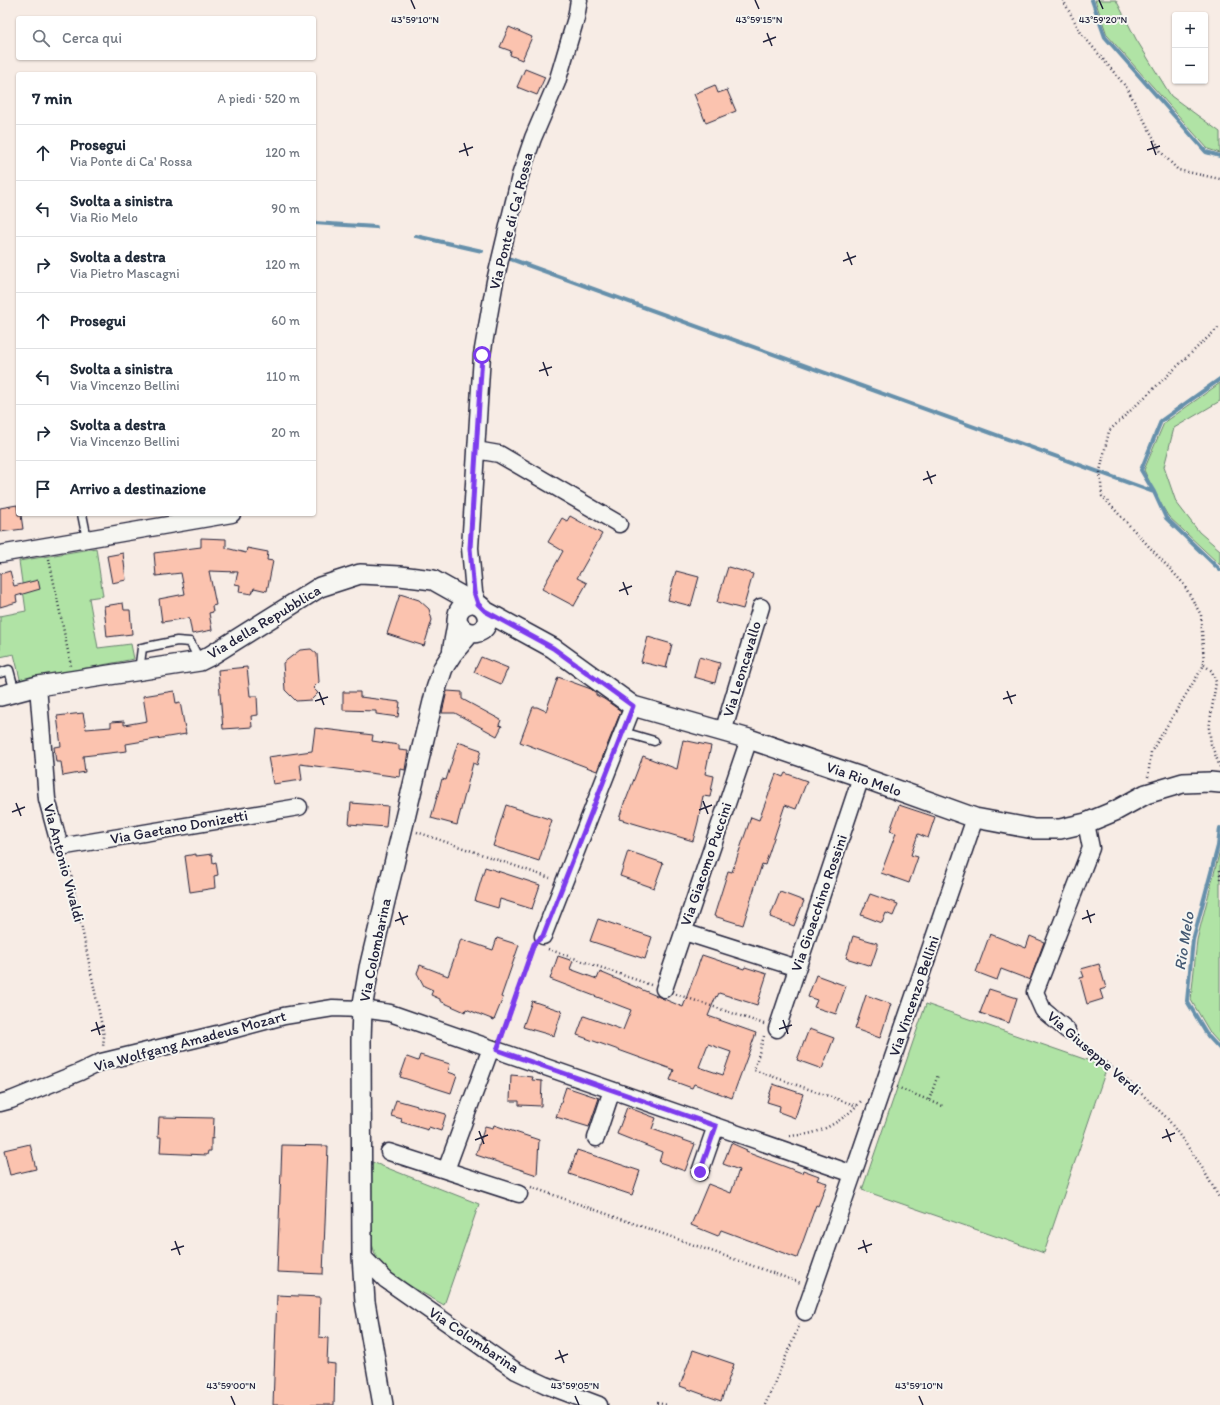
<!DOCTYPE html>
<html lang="it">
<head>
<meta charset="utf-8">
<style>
  body { margin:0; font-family:Itim,sans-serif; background:#f2f2f3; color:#1f2937 }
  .controls { position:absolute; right:12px; top:12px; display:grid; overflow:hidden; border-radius:4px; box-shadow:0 1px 3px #0004 }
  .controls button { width:36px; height:36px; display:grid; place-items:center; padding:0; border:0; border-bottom:1px solid #e0e1e3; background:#fff; color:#1f2937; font:20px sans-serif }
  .stop { position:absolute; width:12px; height:12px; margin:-9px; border:3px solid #7c3aed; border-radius:50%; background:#fff }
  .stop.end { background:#7c3aed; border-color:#fff; box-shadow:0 1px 4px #0008 }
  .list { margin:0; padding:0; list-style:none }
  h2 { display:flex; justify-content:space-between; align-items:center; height:52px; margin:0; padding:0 16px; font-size:17px }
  h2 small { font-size:13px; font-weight:400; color:#747a83 }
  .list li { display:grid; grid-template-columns:26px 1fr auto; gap:12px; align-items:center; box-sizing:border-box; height:56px; padding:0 16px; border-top:1px solid #e0e1e3 }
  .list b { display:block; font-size:15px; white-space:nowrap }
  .list p { margin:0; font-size:13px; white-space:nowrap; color:#747a83 }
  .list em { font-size:13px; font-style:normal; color:#747a83 }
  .icon { flex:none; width:22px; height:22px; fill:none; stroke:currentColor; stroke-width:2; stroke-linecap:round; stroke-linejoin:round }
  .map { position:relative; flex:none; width:1220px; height:1405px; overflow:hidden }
  .search { position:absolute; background:#fff; box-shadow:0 1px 3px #0004; left:16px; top:16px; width:300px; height:44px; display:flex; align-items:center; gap:10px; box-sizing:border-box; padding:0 14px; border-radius:4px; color:#747a83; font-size:15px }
  .panel { position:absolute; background:#fff; box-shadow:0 1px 3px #0004; left:16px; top:72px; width:300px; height:444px; border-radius:4px }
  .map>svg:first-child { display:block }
  .green { fill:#b0e3a5; stroke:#698270 }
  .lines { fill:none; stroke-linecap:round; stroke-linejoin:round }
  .stream { stroke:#6690ab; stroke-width:4 }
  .building { fill:#fbc3af; stroke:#22223b; fill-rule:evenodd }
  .service-casing { stroke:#22223b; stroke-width:11 }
  .minor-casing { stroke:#22223b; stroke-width:19 }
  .tertiary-casing { stroke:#22223b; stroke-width:22 }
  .path { stroke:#22223b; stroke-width:2.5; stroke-dasharray:1 3; stroke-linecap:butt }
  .service { stroke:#f6f6f2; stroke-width:8 }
  .minor { stroke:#f6f6f2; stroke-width:16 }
  .tertiary { stroke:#f6f6f2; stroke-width:19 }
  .route { stroke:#7c3aed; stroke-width:5 }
  .ticks { fill:none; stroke:#22223b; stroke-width:1.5 }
  .labels { text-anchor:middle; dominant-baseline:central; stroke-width:4; stroke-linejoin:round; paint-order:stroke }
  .street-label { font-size:15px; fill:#22223b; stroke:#f6f6f2 }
  .water-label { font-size:16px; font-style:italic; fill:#445973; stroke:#f6f6f2 }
  .ticks-label { font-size:10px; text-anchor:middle; fill:#22223b; stroke:#f6f6f2; stroke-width:4; stroke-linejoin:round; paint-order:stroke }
</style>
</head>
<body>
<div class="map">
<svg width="1220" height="1405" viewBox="0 0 1220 1405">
  <rect width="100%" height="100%" fill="#f7ece5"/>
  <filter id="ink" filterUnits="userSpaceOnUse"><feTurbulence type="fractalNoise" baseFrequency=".025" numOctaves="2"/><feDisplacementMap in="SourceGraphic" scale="8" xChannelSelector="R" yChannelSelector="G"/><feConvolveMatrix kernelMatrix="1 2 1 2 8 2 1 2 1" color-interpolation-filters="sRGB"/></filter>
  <g filter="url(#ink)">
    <path class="green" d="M1095 0H1116L1136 39 1171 96 1220 132V153L1208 149 1107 35Z
      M1220 383V401L1174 428 1164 467 1176 502 1199 532 1220 550V565L1168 516 1154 492 1144 470 1164 423Z
      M96 548 103 596 89 598 98 648 131 644 134 659 66 672 21 683 14 654 0 657V616L26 611 19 561Z
      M1220 850V1044L1211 1034 1191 1000 1197 940Z
      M926 1004 1107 1067 1044 1253 862 1190Z
      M372 1162 479 1204 444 1305 387 1273 377 1260 371 1241Z"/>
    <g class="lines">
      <path class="stream" d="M1092 0 1105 37 1206 152 1220 156
        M314 223 376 227
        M416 236 482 251
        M508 258 1154 492
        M1220 379 1161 421 1141 470 1154 492 1166 518 1220 570
        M1220 828 1218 846 1193 940 1187 1001 1208 1036 1220 1049"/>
    </g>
    <path class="building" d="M509 27 532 37 522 60 510 55 511 51 500 47Z
      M525 69 545 77 537 95 517 87Z
      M715 85 718 93 727 90 736 111 706 123 694 94Z
      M17 505 18 515H21L23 529 0 532V508Z
      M570 516 602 534 577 578 587 583 574 606 542 589 563 551 548 542 562 518 567 521Z
      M201 538 226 539V548L246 553 247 548 268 552 267 560 273 561 267 591 254 588 252 594 239 592 240 585 235 584 238 572 209 571 216 605 212 606 213 612 209 613 212 630 192 634 189 618 162 622 159 599 185 594 181 573 156 576 154 553 201 547Z
      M123 553 126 580 112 583 107 556Z
      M728 567 753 574 743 609 717 602Z
      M10 571 14 586 38 580 40 589 16 596 17 602 0 607V574Z
      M676 571 699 577 691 606 668 600Z
      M400 594 419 600 429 609 432 620 424 646 387 634Z
      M123 603 124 610H130L132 634 107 637 104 606Z
      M648 637 672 644 666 668 641 662Z
      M311 649 317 654 319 682 313 688 318 693 311 700 296 701 285 690 283 663 300 650Z
      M481 657 508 668 501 684 474 672Z
      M699 657 720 663 715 683 694 677Z
      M247 667 250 696H257L258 715 251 716 252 727 223 729 218 670Z
      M558 677 591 689 596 693V695L604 699 621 711 597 771 520 742 533 707H537L546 711Z
      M174 691 176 703 180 702 186 734 126 744 127 751 83 756 85 772 63 776 61 762H56L54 747 61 746 57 716 83 713 86 729 111 727V722L124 721V725L147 721 143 696Z
      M447 691 462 692V699L501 720 499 725 502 726 497 736 455 713H442Z
      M343 692H360V697L400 702 398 717 376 714V711L343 710Z
      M315 728 373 735 372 741 399 745V750L408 751 405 770 401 769 400 777 300 764 302 780 273 784 268 757 312 751Z
      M683 740 711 746 705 774 714 776 710 797 703 796 698 822 693 841 619 819 625 800H626L643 756 677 769Z
      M458 742 481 750 477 765 473 763 457 825 431 818 442 779 446 780Z
      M785 773 807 781 796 809 785 805 765 865 762 864 743 925 714 916 728 871 732 872 751 817 759 820 776 774 783 777Z
      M351 803 388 806 386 827 349 824Z
      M506 805 552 820 539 861 493 846Z
      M899 805 935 817 928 838 918 834 911 855 918 857 909 883 881 873 896 833 890 831Z
      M628 851 663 863 654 888 620 876Z
      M196 854V856L212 854 213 863 216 862 218 875 214 876 215 888 190 892 185 856Z
      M485 867 540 885 532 909 500 899 498 908 475 901Z
      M780 892 804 901 794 926 770 917Z
      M870 894 898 904 893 916 886 913 882 923 861 915Z
      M598 919 652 937 645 959 590 941Z
      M990 934 1026 948 1030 936 1044 942 1030 980 1001 969 997 980 976 972Z
      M853 936 877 943V948L871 966 846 958Z
      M497 938 519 945 501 997 503 998 494 1020 466 1009 465 1012 440 1001V999L431 995 433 990 424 986 417 973 420 965 448 976 461 939 493 950Z
      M702 955 744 969 745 967 767 974 757 1005 719 993 717 997 716 996 708 1016 756 1033 732 1098 694 1084 692 1088 670 1080 674 1070 577 1035 584 1016 623 1030 631 1010 550 979 558 956 573 961 570 969 597 979 600 972 683 1007ZM708 1044 731 1052 723 1075 699 1067Z
      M1099 964 1106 988 1100 990 1103 999 1087 1004 1080 978 1084 977 1081 969Z
      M816 975 846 986 836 1014 814 1007 817 1000 808 997Z
      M989 989 1017 998 1009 1023 980 1013Z
      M866 995 891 1004 880 1038 855 1029Z
      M532 1001 562 1011 554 1036 523 1027Z
      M809 1029 834 1038 822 1069 797 1060Z
      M420 1055 450 1064 448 1072 457 1075 451 1093 400 1077 407 1057 418 1061Z
      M511 1075 533 1077 532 1080 542 1081 541 1106 519 1105V1101H510Z
      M773 1084 803 1094 795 1118 779 1112 780 1106 767 1102Z
      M566 1087 599 1098 589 1127 556 1117Z
      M396 1100 446 1114 441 1131 429 1127 428 1130 401 1122 402 1119 391 1116Z
      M627 1107 656 1118 652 1129 695 1144 685 1171 659 1162 662 1152 617 1134Z
      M159 1117 214 1118 213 1139 211 1138V1151H208L207 1155 160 1153 161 1137H158Z
      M494 1125 539 1140 537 1175 476 1155 485 1126 493 1128Z
      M731 1143 747 1150 746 1152 802 1173 803 1170 819 1176 817 1180 827 1183 818 1206 816 1205 797 1258 721 1230 718 1236 691 1225 708 1184 731 1193 739 1170 723 1164Z
      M30 1144 36 1169 10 1175 4 1150Z
      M282 1145 328 1146 323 1274 277 1272Z
      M577 1150 640 1171 632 1195 569 1174Z
      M277 1295 320 1297 319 1337 328 1338 327 1363 335 1364 334 1405H273Z
      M693 1350 734 1364 721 1401 680 1386Z"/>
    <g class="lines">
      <defs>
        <path id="service" d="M82 514 87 539
          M139 671 142 648 177 641 190 642 200 661
          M0 673 9 670 15 692
          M623 732 654 741"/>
        <path id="minor" d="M476 450 499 454 619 524
          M0 554 232 514
          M478 604 474 592 470 548 482 355 495 281 520 176 533 138 557 82 576 18 579 0
          M38 686 47 799 60 847 299 807
          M723 732 761 607
          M684 932 797 968
          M543 936 633 706
          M664 989 749 739
          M777 1029 861 777
          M1067 1030 1043 1010 1035 992 1091 848 1086 823
          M0 1103 11 1100 80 1072 101 1062 221 1033 284 1016 333 1008 362 1009 390 1013 853 1174 975 818
          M596 1138 612 1090
          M389 1152 519 1194
          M446 1170 491 1048
          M700 1172 716 1126
          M362 1256 386 1280 516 1371 546 1385 599 1405
          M805 1312 853 1174"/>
        <path id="tertiary" d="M485 611 553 648 633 706 749 739 861 777 975 818 1034 829H1060L1086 823 1115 811 1146 794 1183 783 1210 782 1220 783
          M452 654C453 644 456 633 457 623 457 619 457 615 459 611 462 605 471 601 477 604 482 606 486 611 487 616 490 635 464 640 457 621
          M0 696 38 686 200 661 210 656 320 587 360 574 400 576 433 580 474 603
          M383 1405 365 1302 362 1256 361 1041 362 1009 369 968 436 689 443 668 452 654 470 633"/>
      </defs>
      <use href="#service" class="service-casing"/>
      <use href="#minor" class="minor-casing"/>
      <use href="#tertiary" class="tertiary-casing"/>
      <path class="path" d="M1063 0 1081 33 1127 88 1161 152 1178 170 1220 179
        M49 559 71 666
        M1204 665 1212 671 1216 682 1209 728 1211 744 1220 767
        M1148 777 1151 752 1204 665 1201 615 1183 583 1102 496 1100 471 1109 431 1220 326
        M417 832 550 878
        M66 861 70 870 104 1036 103 1047
        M1220 870V882
        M548 949 651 985
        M676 994 764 1024
        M502 1036 533 947
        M764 1036 754 1070 857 1106
        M1078 1039 1129 1082 1167 1118 1200 1164 1220 1199
        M897 1087 945 1107
        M929 1100 938 1075
        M790 1136C797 1135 805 1135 812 1133 831 1128 849 1115 862 1100
        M531 1187 801 1283
        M657 1403 668 1405
        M765 1405 800 1324"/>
      <use href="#service" class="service"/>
      <use href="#minor" class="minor"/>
      <use href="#tertiary" class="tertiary"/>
    </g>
  </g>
  <g class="lines" filter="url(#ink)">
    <path class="route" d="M482 355 470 548 474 592 478 604 485 611 553 648 633 706 543 936 534 944 497 1050 716 1126 700 1172"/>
  </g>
  <path class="ticks" d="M411 0 415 9M755 0 759 9M1099 0 1103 9M767 33 772 46M763 42 776 37M1151 141 1156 155M464 143 468 156M1147 150 1160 146M459 152 473 147M847 252 852 265M843 261 856 256M543 362 548 376M539 371 552 367M927 471 932 484M923 480 936 475M623 582 628 595M619 591 632 586M1007 691 1012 704M319 692 324 705M1003 699 1016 695M315 701 328 697M703 801 708 814M16 803 21 816M699 810 712 805M12 812 25 807M1087 910 1091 923M399 912 404 925M1082 919 1095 914M395 921 408 916M783 1020 788 1034M96 1022 100 1035M779 1029 792 1025M91 1031 105 1026M1166 1129 1171 1142M479 1131 484 1144M1162 1138 1175 1133M475 1140 488 1135M863 1240 867 1253M175 1241 180 1255M858 1249 872 1244M171 1250 184 1246M559 1350 564 1363M555 1359 568 1354M231 1396 235 1405M575 1396 579 1405M919 1396 923 1405"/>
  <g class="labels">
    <g class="street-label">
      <text transform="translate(511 221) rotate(-76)">Via Ponte di Ca' Rossa</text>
      <text transform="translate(264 622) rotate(-31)">Via della Repubblica</text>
      <text transform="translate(742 669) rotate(-73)">Via Leoncavallo</text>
      <text transform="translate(864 779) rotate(19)">Via Rio Melo</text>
      <text transform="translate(179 827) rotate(-10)">Via Gaetano Donizetti</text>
      <text transform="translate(64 863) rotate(75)">Via Antonio Vivaldi</text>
      <text transform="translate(706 864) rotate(-71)">Via Giacomo Puccini</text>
      <text transform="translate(819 903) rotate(-71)">Via Gioacchino Rossini</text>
      <text transform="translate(375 950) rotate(-78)">Via Colombarina</text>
      <text transform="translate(914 996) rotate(-71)">Via Vincenzo Bellini</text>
      <text transform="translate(190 1041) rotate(-15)">Via Wolfgang Amadeus Mozart</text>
      <text transform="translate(1094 1053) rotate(41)">Via Giuseppe Verdi</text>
      <text transform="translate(474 1340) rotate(34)">Via Colombarina</text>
    </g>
    <g class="water-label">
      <text transform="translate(1184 941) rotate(-81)">Rio Melo</text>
    </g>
  </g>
  <g class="ticks-label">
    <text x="415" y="23">43°59'10"N</text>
    <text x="759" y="23">43°59'15"N</text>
    <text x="1103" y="23">43°59'20"N</text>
    <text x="231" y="1389">43°59'00"N</text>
    <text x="575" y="1389">43°59'05"N</text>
    <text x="919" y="1389">43°59'10"N</text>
  </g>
</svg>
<div class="controls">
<button>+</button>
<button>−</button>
</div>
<div class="stop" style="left:482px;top:355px"></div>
<div class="stop end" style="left:700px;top:1172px"></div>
<div class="search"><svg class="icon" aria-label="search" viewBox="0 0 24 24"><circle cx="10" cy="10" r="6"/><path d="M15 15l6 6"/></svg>Cerca qui</div>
<section class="panel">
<h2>7 min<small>A piedi · 520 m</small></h2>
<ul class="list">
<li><svg class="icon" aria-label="ahead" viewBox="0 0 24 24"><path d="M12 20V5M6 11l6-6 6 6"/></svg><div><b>Prosegui</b><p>Via Ponte di Ca' Rossa</p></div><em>120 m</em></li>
<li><svg class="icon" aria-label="left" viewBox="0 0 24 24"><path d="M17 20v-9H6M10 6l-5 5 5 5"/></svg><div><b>Svolta a sinistra</b><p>Via Rio Melo</p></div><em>90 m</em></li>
<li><svg class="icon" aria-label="right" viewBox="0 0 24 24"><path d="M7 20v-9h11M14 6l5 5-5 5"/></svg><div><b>Svolta a destra</b><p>Via Pietro Mascagni</p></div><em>120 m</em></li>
<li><svg class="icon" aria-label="ahead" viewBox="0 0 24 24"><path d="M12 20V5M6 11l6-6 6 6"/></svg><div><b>Prosegui</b></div><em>60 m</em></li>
<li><svg class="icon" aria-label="left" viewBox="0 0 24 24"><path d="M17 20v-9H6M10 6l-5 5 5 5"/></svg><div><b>Svolta a sinistra</b><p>Via Vincenzo Bellini</p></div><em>110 m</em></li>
<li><svg class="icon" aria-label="right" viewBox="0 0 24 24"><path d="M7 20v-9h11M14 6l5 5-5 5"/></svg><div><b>Svolta a destra</b><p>Via Vincenzo Bellini</p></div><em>20 m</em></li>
<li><svg class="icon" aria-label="arrive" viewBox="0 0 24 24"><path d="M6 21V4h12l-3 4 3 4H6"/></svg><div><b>Arrivo a destinazione</b></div></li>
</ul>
</section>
</div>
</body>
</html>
